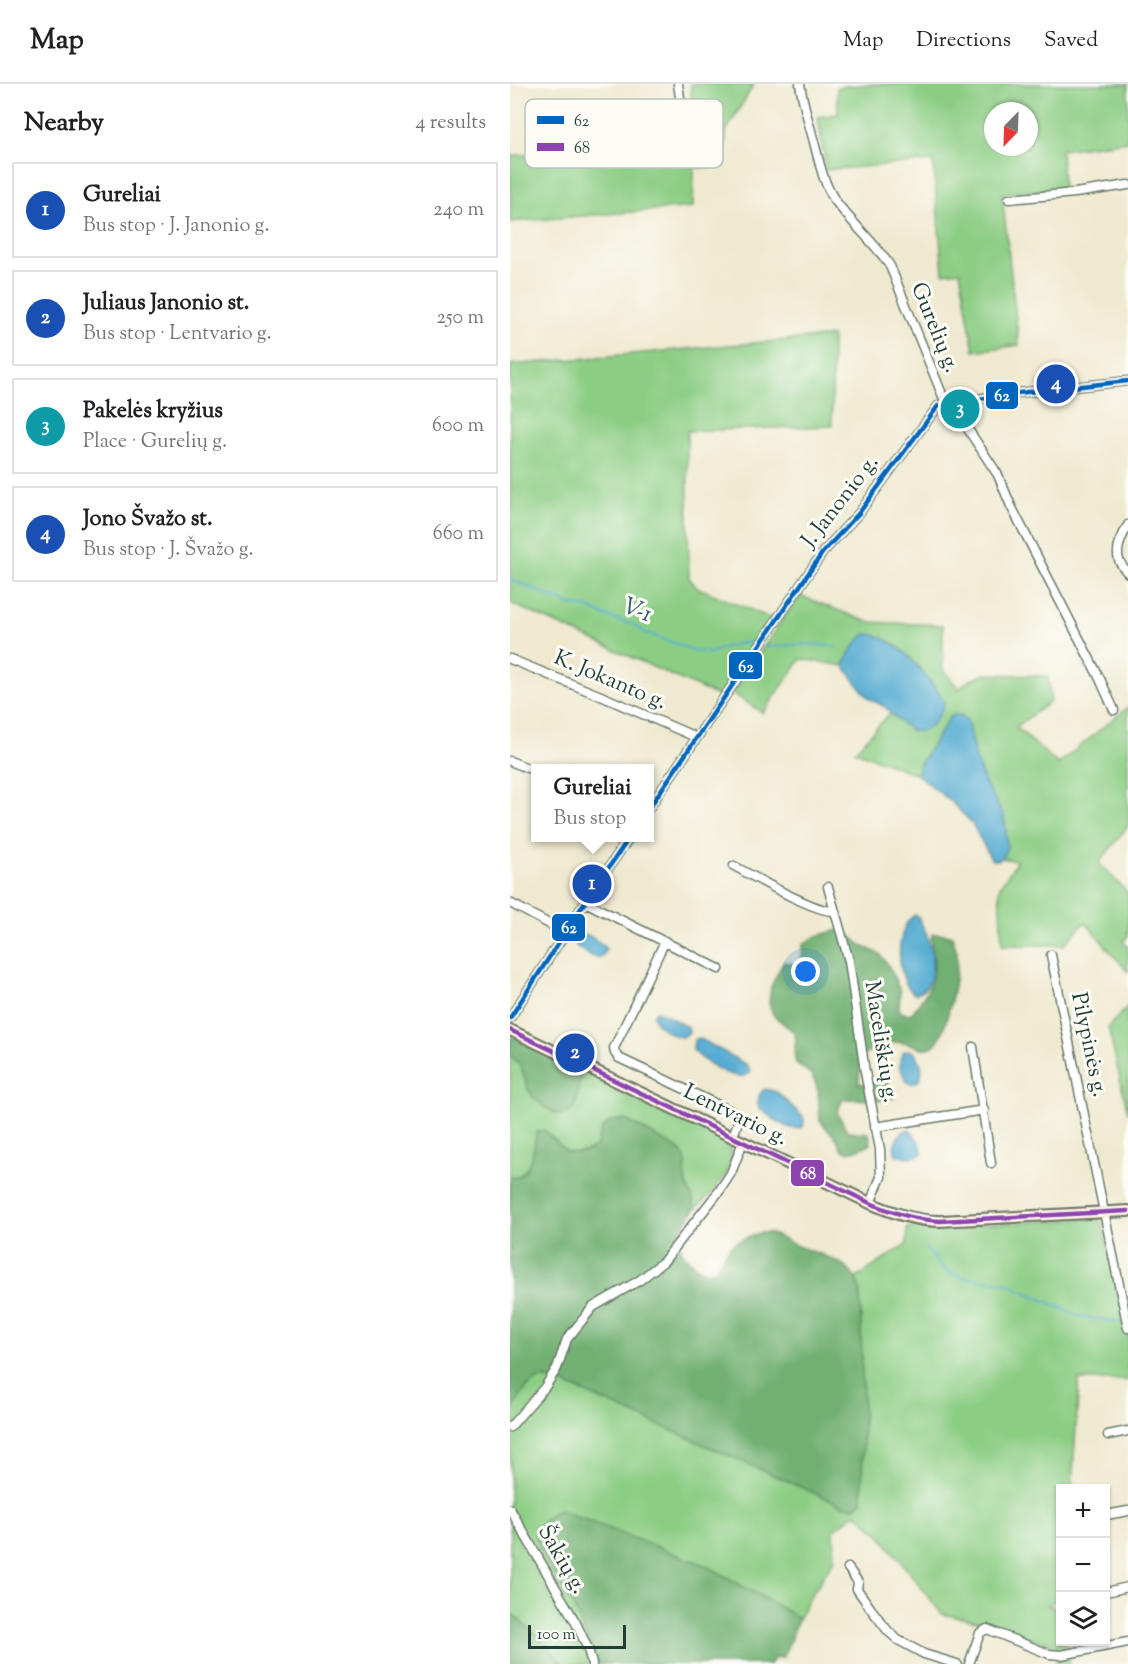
<!DOCTYPE html>
<html lang="en">
<head>
<meta charset="utf-8">
<style>
  body { margin:0; font-family:"Sorts Mill Goudy",serif; background:#f6f6f6; color:#202124 }
  .controls { position:absolute; right:18px; bottom:18px; display:grid; overflow:hidden; border-radius:0px; box-shadow:0 2px 4px #0004 }
  .controls button { width:54px; height:54px; display:grid; place-items:center; padding:0; border:0; border-bottom:2px solid #e0e0e0; background:#fff; color:#202124; font:30px sans-serif }
  .compass { position:absolute; left:474px; top:18px; width:54px; height:54px; border-radius:50%; background:#fff; box-shadow:0 2px 4px #0004; rotate:203deg }
  .scale { position:absolute; left:18px; bottom:15px; width:98px; box-sizing:border-box; padding-left:6px; border:3px solid #1f3d34; border-top:0; font-size:16px; line-height:21px; white-space:nowrap; color:#1f3d34; -webkit-text-stroke:4px #fdfcf7; paint-order:stroke }
  .you { position:absolute; left:296px; top:888px; width:21px; height:21px; margin:-15px; border:4px solid #fff; border-radius:50%; background:#1a73e8; box-shadow:0 0 0 9px #1a73e833 }
  .badge { display:grid; place-items:center; width:39px; height:39px; border-radius:50%; background:#0f766e; color:#fff; font-size:20px; font-weight:700 }
  .pin { position:absolute; translate:-50% -50%; border:3px solid #fff; box-shadow:0 2px 6px #0006 }
  .popup { position:absolute; left:21px; top:680px; width:123px; height:78px; box-sizing:border-box; display:grid; place-content:center; border-radius:0px; background:#fff; filter:drop-shadow(0 2px 4px #0005); font-size:20px; white-space:nowrap; color:#757577 }
  .popup b { font-size:22px; color:#202124 }
  .popup::after { content:''; position:absolute; left:50%; top:100%; margin-left:-12px; border:12px solid transparent; border-top-color:#fff }
  .list { margin:0; padding:0; list-style:none }
  h2 { display:flex; justify-content:space-between; align-items:center; height:78px; margin:0; padding:0 24px; font-size:26px }
  h2 small { font-size:20px; font-weight:400; color:#757577 }
  .list li { display:grid; grid-template-columns:39px 1fr auto; gap:18px; align-items:center; box-sizing:border-box; height:96px; margin:0 12px 12px; padding:0 12px; border:2px solid #e0e0e0; border-radius:0px }
  .list b { display:block; font-size:22px; white-space:nowrap }
  .list p { margin:0; font-size:20px; white-space:nowrap; color:#757577 }
  .list em { font-size:20px; font-style:normal; color:#757577 }
  .icon { flex:none; width:33px; height:33px; fill:none; stroke:currentColor; stroke-width:2; stroke-linecap:round; stroke-linejoin:round }
  .map { position:relative; flex:none; width:618px; height:1580px; overflow:hidden }
  header { display:flex; align-items:center; gap:36px; box-sizing:border-box; height:84px; padding:0 30px; background:#fff; border-bottom:2px solid #e0e0e0 }
  header strong { font-size:28px }
  nav { display:flex; gap:33px; margin-inline-start:auto; font-size:21px }
  main { display:flex }
  aside { flex:1; background:#fff }
  .map>svg:first-child { display:block }
  .green { fill:#8ccd84; stroke:#56855c; stroke-width:1.5; fill-rule:evenodd }
  .forest { fill:#71b072; stroke:#487653; stroke-width:1.5 }
  .water { fill:#55acd2; stroke:#3a7483; stroke-width:1.5 }
  .lines { fill:none; stroke-linecap:round; stroke-linejoin:round }
  .stream { stroke:#55acd2; stroke-width:2 }
  .minor-casing { stroke:#68796a; stroke-width:11 }
  .major-casing { stroke:#68796a; stroke-width:14 }
  .minor { stroke:#fff; stroke-width:8 }
  .major { stroke:#f8bd89; stroke-width:10 }
  .bus-1-casing { stroke:#fdfcf7; stroke-width:9 }
  .bus-2-casing { stroke:#fdfcf7; stroke-width:9 }
  .bus-1 { stroke:#0065bd; stroke-width:4.5 }
  .bus-2 { stroke:#8e44ad; stroke-width:4.5 }
  .labels { text-anchor:middle; dominant-baseline:central; stroke-width:6; stroke-linejoin:round; paint-order:stroke }
  .street-label { font-size:22px; fill:#1f3d34; stroke:#fdfcf7 }
  .water-label { font-size:24px; font-style:italic; fill:#2f5e63; stroke:#fdfcf7 }
  .key { fill:#fdfcf7; stroke:#bac3bc; stroke-width:1.5 }
  .key-label { font-size:16px; fill:#1f3d34 }
  .line-badge { stroke:#fdfcf7; stroke-width:2 }
  .badge-label { font-size:16px; text-anchor:middle; font-weight:bold; fill:#fff }
</style>
</head>
<body>
<header>
<strong>Map</strong>
<nav><a>Map</a><a>Directions</a><a>Saved</a></nav>
</header>
<main>
<aside>
<h2>Nearby<small>4 results</small></h2>
<ul class="list">
<li><span class="badge" style="background:#1a4fb4">1</span><div><b>Gureliai</b><p>Bus stop · J. Janonio g.</p></div><em>240 m</em></li>
<li><span class="badge" style="background:#1a4fb4">2</span><div><b>Juliaus Janonio st.</b><p>Bus stop · Lentvario g.</p></div><em>250 m</em></li>
<li><span class="badge" style="background:#0f9aa8">3</span><div><b>Pakelės kryžius</b><p>Place · Gurelių g.</p></div><em>600 m</em></li>
<li><span class="badge" style="background:#1a4fb4">4</span><div><b>Jono Švažo st.</b><p>Bus stop · J. Švažo g.</p></div><em>660 m</em></li>
</ul>
</aside>
<div class="map">
<svg width="618" height="1580" viewBox="0 0 618 1580">
  <rect width="100%" height="100%" fill="#fdfcf7"/>
  <filter id="ink" filterUnits="userSpaceOnUse"><feTurbulence type="fractalNoise" baseFrequency=".0167" numOctaves="2"/><feDisplacementMap in="SourceGraphic" scale="12" xChannelSelector="R" yChannelSelector="G"/><feConvolveMatrix kernelMatrix="1 2 1 2 8 2 1 2 1" color-interpolation-filters="sRGB"/></filter>
  <filter id="wash" filterUnits="userSpaceOnUse"><feTurbulence type="fractalNoise" baseFrequency=".008" numOctaves="4" result="noise"/><feDisplacementMap in="SourceGraphic" scale="24" xChannelSelector="R" yChannelSelector="G"/><feGaussianBlur stdDeviation="1.35" result="paint"/><feColorMatrix in="noise" values="0 0 0 0 0 0 0 0 0 0 0 0 0 0 0 0 0 1.4 0 .05"/><feComposite in="paint" operator="in"/></filter>
  <g filter="url(#wash)">
    <rect width="100%" height="100%" fill="#efe9cf"/>
    <path class="green" d="M181 0H244L216 47 215 82 184 84 183 123 0 138V72L182 57Z
      M362 0H618V57L551 66 553 104 492 110 509 261 464 267 450 187 433 189 423 77 316 86 308 33 328 30 327 3ZM483 27H519V63H483Z
      M322 252V342L177 347 179 494 186 503 263 535 210 613 0 519V281Z
      M291 512 358 538 433 541V585L449 605 458 597 475 590 538 592 541 617 506 643 548 680 618 623V742L589 779 618 809V852L613 858 618 863V888L575 838 554 861H492L489 804 507 777 492 774 494 772 496 745 493 730 474 697 465 673 457 636 452 632 440 633 409 682 408 691 345 667 380 629 402 647 432 627 434 617C413 593 389 553 355 550L336 576 334 582 291 575 253 629 222 609 271 538Z
      M618 922V1029L598 943Z
      M0 971 10 981 18 1005 64 1022 72 986 211 1052C241 1078 201 1109 182 1129 187 1111 178 1111 175 1096 172 1081 182 1078 167 1064L116 1036 91 1046 87 1061 78 1067 67 1069 57 1068 34 1046 27 1048C23 1064 22 1090 3 1094L0 1091Z
      M586 1134 592 1139 610 1219H618V1296H569L562 1404H550V1519L547 1515 538 1521 543 1523 549 1529 550 1528V1558H556L559 1580H546L547 1563 472 1538 432 1530 370 1451 346 1429 324 1446 325 1475 298 1516 289 1534 197 1482 30 1465 65 1526 88 1580H52L51 1577 0 1528V1331C6 1319 16 1298 31 1295 35 1294 42 1296 46 1296L334 1421 345 1423 352 1417 353 1324 350 1206 346 1194 397 1160V1143H434Z"/>
    <path class="forest" d="M332 845 352 862 370 870 380 884 390 907 389 927 396 930 402 929C425 898 427 892 421 854L423 850H436L442 852C443 857 446 864 447 869 448 886 437 954 423 962 413 968 406 961 397 959 376 956 365 962 350 975L349 1000 378 997 384 1014 373 1016 333 1015 327 1028 337 1047 359 1049 361 1060 344 1067 337 1068 331 1065 327 1055 317 1045 310 1036 308 1006 302 991 286 979 284 969 286 955 284 948 264 932 259 920 261 903 273 878 289 881 292 875 293 860 307 852Z
      M0 952 72 986C69 996 68 1014 64 1023 53 1043 26 1018 19 1007 15 1000 15 989 10 981 7 977 3 974 0 971Z
      M107 1036H116L167 1064C180 1075 175 1079 175 1093 175 1104 185 1112 184 1123 182 1133 174 1139 171 1148 164 1164 180 1181 194 1187 211 1193 210 1167 225 1159 232 1156 243 1150 251 1149 263 1147 275 1157 285 1161 312 1173 340 1173 350 1206L353 1324 352 1417 345 1423 334 1422 46 1296C42 1296 35 1294 31 1295 16 1298 6 1319 0 1331V1091L4 1094C22 1090 23 1064 27 1048L34 1046 57 1068 67 1069 78 1067 87 1061 91 1046 98 1039Z
      M50 1426 197 1482 289 1534 273 1573 264 1574 261 1580H88L65 1526 30 1465 25 1451C30 1440 38 1429 50 1426Z
      M0 1528 36 1560 52 1580H0Z"/>
    <path class="water" d="M355 550C387 549 418 594 434 617 434 626 429 631 424 638 407 661 390 637 376 624 372 620 365 618 360 615 357 613 336 585 334 582 337 571 346 558 355 550Z
      M443 631 452 632 457 636 465 673 474 697 493 730 496 745 497 763 494 772 489 776H482L480 773 461 738 440 717 408 691 409 682 440 633Z
      M405 831 408 833C411 840 416 847 418 855 424 872 427 904 405 910 385 898 384 843 405 831Z
      M69 849C78 850 91 858 96 865 90 883 76 868 66 862L65 854Z
      M146 927C158 930 167 939 178 943L179 949 171 953C160 951 146 942 143 932Z
      M189 954 237 981 241 988C228 1002 193 977 183 966L184 956Z
      M400 966C416 974 416 1005 397 998 391 987 386 977 394 967Z
      M255 1005 267 1008 293 1033 294 1037 293 1043C279 1050 260 1032 249 1024 246 1018 249 1008 255 1005Z
      M399 1045C406 1053 412 1059 412 1070L402 1073 387 1072C380 1062 388 1049 399 1045Z"/>
    <g class="lines">
      <path class="stream" d="M0 495 61 521 78 524 98 533 124 541 134 548 185 567 201 569C208 565 212 564 220 562 230 560 233 556 244 560
        M256 563C265 564 272 561 281 561 296 560 311 560 326 563
        M415 1164 438 1189 462 1195 493 1198 571 1233 611 1238"/>
    </g>
  </g>
  <g filter="url(#ink)">
    <g class="lines">
      <defs>
        <path id="minor" d="M168 0 176 54
          M290 0C293 20 299 39 304 58 309 77 313 98 324 115 341 139 364 157 380 182L436 320 448 330 488 391 501 422 590 595 604 626
          M499 115 565 109 618 101
          M618 441C613 451 605 464 609 476 611 481 615 486 618 489
          M0 575 91 612 181 651 186 655
          M0 677 25 687
          M139 724 313 468 349 429 428 322 436 320 499 310 618 297
          M224 782C245 793 304 828 324 827
          M318 803 339 877 355 988 370 1065 371 1093 360 1119
          M75 818 209 885
          M0 819 56 849
          M155 857 104 964 105 969 109 974 221 1027C232 1035 227 1042 222 1053
          M541 871 618 1244
          M0 934 75 818 119 754
          M463 963 481 1079
          M365 1043 474 1026
          M0 1343 35 1303 47 1284 57 1255 83 1223 130 1196 154 1177 210 1106 221 1089 233 1058
          M598 1351 618 1347
          M0 1425 66 1539 78 1565 82 1580
          M596 1431 618 1427
          M338 1484 348 1498 347 1505 361 1525 378 1547 388 1556 414 1570 447 1580
          M596 1508 618 1503
          M459 1580 470 1549 477 1545 539 1570 551 1571 618 1558"/>
        <path id="major" d="M0 946 360 1119C383 1129 405 1137 430 1137L618 1127"/>
      </defs>
      <use href="#minor" class="minor-casing"/>
      <use href="#major" class="major-casing"/>
      <use href="#minor" class="minor"/>
      <use href="#major" class="major"/>
      <defs>
        <path id="bus-1" d="M139 724 313 468 349 429 428 322 499 310 618 297
          M0 934 75 818 119 754"/>
        <path id="bus-2" d="M0 946 360 1119C383 1129 405 1136 430 1137L618 1127"/>
      </defs>
      <use href="#bus-1" class="bus-1-casing"/>
      <use href="#bus-2" class="bus-2-casing"/>
      <use href="#bus-1" class="bus-1"/>
      <use href="#bus-2" class="bus-2"/>
    </g>
  </g>
  <g class="labels">
    <g class="street-label">
      <text transform="translate(424 244) rotate(68)">Gurelių g.</text>
      <text transform="translate(331 418) rotate(-52)">J. Janonio g.</text>
      <text transform="translate(100 597) rotate(23)">K. Jokanto g.</text>
      <text transform="translate(370 958) rotate(81)">Maceliškių g.</text>
      <text transform="translate(578 961) rotate(78)">Pilypinės g.</text>
      <text transform="translate(225 1032) rotate(26)">Lentvario g.</text>
      <text transform="translate(51 1476) rotate(60)">Šakių g.</text>
    </g>
    <g class="water-label">
      <text transform="translate(127 527) rotate(21)">V-1</text>
    </g>
  </g>
  <rect x="15" y="15" width="198" height="69" rx="9" class="key"/>
  <rect x="27" y="32" width="27" height="8" fill="#0065bd"/>
  <rect x="27" y="59" width="27" height="8" fill="#8e44ad"/>
  <g class="key-label">
    <text x="64" y="42">62</text>
    <text x="64" y="69">68</text>
  </g>
  <g class="line-badge">
    <rect x="475" y="297" width="34" height="29" rx="6" fill="#0065bd"/>
    <rect x="218" y="567" width="35" height="29" rx="6" fill="#0065bd"/>
    <rect x="41" y="829" width="35" height="29" rx="6" fill="#0065bd"/>
    <rect x="280" y="1075" width="35" height="28" rx="6" fill="#8e44ad"/>
  </g>
  <g class="badge-label">
    <text x="492" y="317">62</text>
    <text x="236" y="588">62</text>
    <text x="59" y="849">62</text>
    <text x="298" y="1095">68</text>
  </g>
</svg>
<div class="controls">
<button>+</button>
<button>−</button>
<button><svg class="icon" aria-label="layers" viewBox="0 0 24 24"><path d="M12 4l9 5-9 5-9-5zM3 14l9 5 9-5"/></svg></button>
</div>
<svg class="compass" viewBox="-18 -18 36 36"><path d="M0-13l5 13h-10z" fill="#e53935"/><path d="M0 13l5-13h-10z" fill="#757577"/></svg>
<div class="scale">100 m</div>
<div class="you"></div>
<div class="pin badge" style="left:82px;top:800px;background:#1a4fb4">1</div>
<div class="popup"><b>Gureliai</b>Bus stop</div>
<div class="pin badge" style="left:65px;top:969px;background:#1a4fb4">2</div>
<div class="pin badge" style="left:450px;top:325px;background:#0f9aa8">3</div>
<div class="pin badge" style="left:546px;top:300px;background:#1a4fb4">4</div>
</div>
</main>
</body>
</html>
